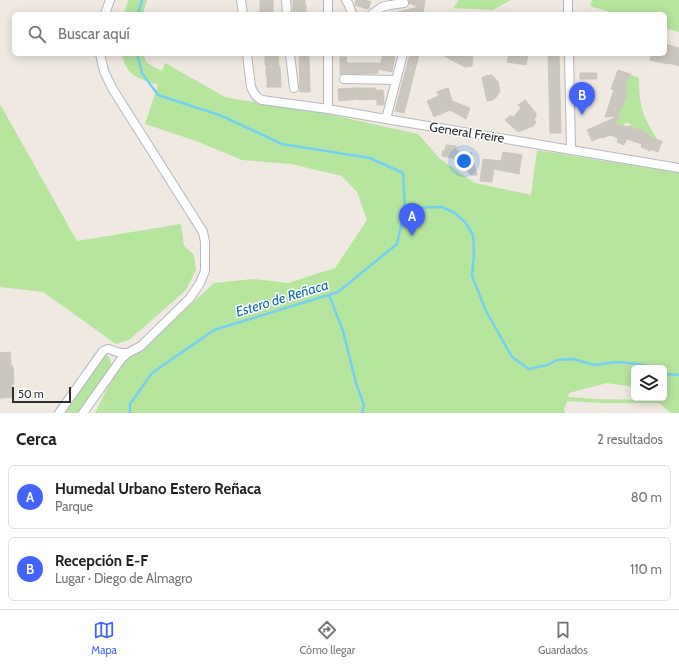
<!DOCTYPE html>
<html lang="es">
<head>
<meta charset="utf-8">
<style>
  body { margin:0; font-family:Cabin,sans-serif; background:#f2f2f2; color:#202124 }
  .controls { position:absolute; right:12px; bottom:12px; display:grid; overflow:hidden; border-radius:6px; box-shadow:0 2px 10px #0003 }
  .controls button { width:36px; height:36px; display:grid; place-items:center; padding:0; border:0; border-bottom:1px solid #e0e0e0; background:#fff; color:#202124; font:20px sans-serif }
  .scale { position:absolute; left:12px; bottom:10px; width:59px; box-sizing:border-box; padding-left:4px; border:2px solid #2e2e2e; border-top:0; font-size:11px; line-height:14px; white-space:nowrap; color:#2e2e2e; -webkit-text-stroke:3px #fff; paint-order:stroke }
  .you { position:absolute; left:464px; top:161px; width:14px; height:14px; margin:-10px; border:3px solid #fff; border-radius:50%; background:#1a73e8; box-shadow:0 0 0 6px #1a73e833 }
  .badge { display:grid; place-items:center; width:26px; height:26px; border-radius:50%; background:#4264fb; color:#fff; font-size:13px; font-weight:700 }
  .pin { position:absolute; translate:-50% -33px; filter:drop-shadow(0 1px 2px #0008) }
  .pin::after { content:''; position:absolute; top:21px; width:14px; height:12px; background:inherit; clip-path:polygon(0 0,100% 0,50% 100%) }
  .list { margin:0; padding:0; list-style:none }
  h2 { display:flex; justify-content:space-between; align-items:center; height:52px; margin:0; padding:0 16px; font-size:17px }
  h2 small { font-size:13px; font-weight:400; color:#757577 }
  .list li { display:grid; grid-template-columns:26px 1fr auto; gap:12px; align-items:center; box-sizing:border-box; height:64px; margin:0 8px 8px; padding:0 8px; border:1px solid #e0e0e0; border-radius:6px }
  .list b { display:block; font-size:15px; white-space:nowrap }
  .list p { margin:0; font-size:13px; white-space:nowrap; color:#757577 }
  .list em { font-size:13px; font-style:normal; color:#757577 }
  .icon { flex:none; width:22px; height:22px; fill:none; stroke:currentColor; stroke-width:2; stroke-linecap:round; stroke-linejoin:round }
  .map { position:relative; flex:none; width:679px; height:413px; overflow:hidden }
  .search { position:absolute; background:#fff; box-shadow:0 2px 10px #0003; left:12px; right:12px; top:12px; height:44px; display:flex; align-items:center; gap:10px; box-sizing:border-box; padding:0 14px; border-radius:6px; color:#757577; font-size:15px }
  .sheet { height:196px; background:#fff }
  nav { display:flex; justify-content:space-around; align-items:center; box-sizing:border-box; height:56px; border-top:1px solid #e0e0e0; background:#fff; font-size:11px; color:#757577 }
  nav a { display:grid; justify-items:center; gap:2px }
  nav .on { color:#4264fb }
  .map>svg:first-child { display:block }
  .green { fill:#b6e59e; fill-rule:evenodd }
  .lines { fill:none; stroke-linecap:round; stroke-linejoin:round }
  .stream { stroke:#75cff0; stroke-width:2.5 }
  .building { fill:#cbc7bf; stroke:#cbc5ba }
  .street-casing { stroke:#b4b7c1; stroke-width:10 }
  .street { stroke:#fff; stroke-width:8 }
  .labels { text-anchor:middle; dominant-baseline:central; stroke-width:3; stroke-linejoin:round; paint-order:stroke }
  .street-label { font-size:13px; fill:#2e2e2e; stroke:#fff }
  .water-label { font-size:14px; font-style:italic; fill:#0d6fa3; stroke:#fff }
</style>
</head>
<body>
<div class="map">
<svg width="679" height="413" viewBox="0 0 679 413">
  <rect width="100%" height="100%" fill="#efe9e1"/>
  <path class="green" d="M128 0H147L143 14H124Z
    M459 0H511L493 10 453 8Z
    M592 0H679V32L665 28V14H616L590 6Z
    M122 54H143L147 63 162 71 165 63 225 97 229 98 328 114 418 134 440 159 475 183 531 195 537 150 679 173V413H670L669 411 659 403H600L567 401 564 409 565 413H95L115 372 135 348 155 336 175 319 214 283 253 279 288 283 335 268 367 220 357 192 342 176 291 164 242 160 196 141 145 124 158 85C139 78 126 77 122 54ZM634 368H664V398H653L654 400 596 399 568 397 569 393 607 383 634 387Z
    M630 74 639 78C639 107 643 117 658 140L649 137 645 133V131L630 127 631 124 626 122 622 128 615 125 617 119H616L623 100H625L627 94 625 93 627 88H625Z
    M0 104 77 241 181 224 184 246 194 255 196 270 186 290 129 340 116 344 43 292 0 287Z
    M107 355 110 359 111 365 79 413H65L103 356Z"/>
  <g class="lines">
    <path class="stream" d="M138 14 142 0
      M405 208 442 207 455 213 465 222 473 235 474 254 472 276 486 311 512 357 529 369 547 365 557 360 573 359 595 365 609 363 619 362 637 364 648 366 652 368
      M329 295 343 331 356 383 364 405 362 413
      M664 374 679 375
      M130 413V404L152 373 214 330 338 292 397 244 405 208 403 173 370 158 282 144 222 116 158 95 142 73 137 54"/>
  </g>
  <path class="building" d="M260 0H273V14H260Z
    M293 0H305V5H306V14H293Z
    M356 0H366L371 2 368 9 355 5Z
    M409 0H425L423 14H398V12L418 7 409 3Z
    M665 44 679 48V66L668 63V64L650 60 652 54H665Z
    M383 54H395L392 72 378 69V73L344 74 340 75V57H346L347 63H381Z
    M410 54H419L404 113 395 111Z
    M440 54H473L472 66 465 67Z
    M509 54H528L526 65 507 62Z
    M548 54H559L561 133H550Z
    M265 56H278L279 67H280L281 87H267V76H266V65H265Z
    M299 56 309 57 310 92H300Z
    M618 70 630 74 625 88H627L625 93 627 94 618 116 605 117 614 90 611 89Z
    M580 73H597V79H580Z
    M492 75 498 82 500 91 497 96 493 100 487 101 482 78 485 76Z
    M356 88H375V90H383L384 105H377V99L359 100V99L339 101 338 89Z
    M448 88 452 101 470 108 466 119 450 110 434 117 427 101 439 96 437 92Z
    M525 100 536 113V117L534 119 536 122 533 126 518 132 505 120 511 115 513 118 521 108 518 105Z
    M619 116 615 125 629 127V126L638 130 639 129 645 131V133L649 135V137L662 141 658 152 651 149 650 151 641 147 642 144 627 139 624 145 617 142 618 138 610 135 602 138 601 137 592 141 587 130Z
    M446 145 456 146V150L459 151 458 156 469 153 470 158 471 152 477 175H471L468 172 469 166 463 160 442 156 443 150 445 151Z
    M503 152 522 155 519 174 494 169 492 182 480 181 483 159 501 161Z
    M10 352 11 366H13L14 384H12V397L0 398V353Z"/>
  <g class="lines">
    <defs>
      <path id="street" d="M241 0 243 14
        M286 0 287 14
        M346 0 349 5 352 14
        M568 0V14
        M105 14 110 0
        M328 14V0
        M372 14 382 7 390 5 404 3
        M247 54 251 87C254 93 255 97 262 100L328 109 386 119 679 168
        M290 54 294 88
        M328 54V109
        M569 54 571 150
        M344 79 396 80
        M386 119 403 54
        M59 413 103 351C110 347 110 350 117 352 120 353 124 353 128 353
        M83 413 122 358 128 353 141 346 190 298 200 283 205 271V242L203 232 112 88 104 71 100 54"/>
    </defs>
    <use href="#street" class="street-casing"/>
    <use href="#street" class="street"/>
  </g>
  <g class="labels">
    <g class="street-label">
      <text transform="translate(467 132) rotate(9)">General Freire</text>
    </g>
    <g class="water-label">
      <text transform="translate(282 298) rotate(-17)">Estero de Reñaca</text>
    </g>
  </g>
</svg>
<div class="controls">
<button><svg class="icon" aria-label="layers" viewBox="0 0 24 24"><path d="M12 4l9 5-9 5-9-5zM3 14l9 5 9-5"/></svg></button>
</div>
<div class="scale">50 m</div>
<div class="you"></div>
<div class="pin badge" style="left:412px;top:236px">A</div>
<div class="pin badge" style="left:582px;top:115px">B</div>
<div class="search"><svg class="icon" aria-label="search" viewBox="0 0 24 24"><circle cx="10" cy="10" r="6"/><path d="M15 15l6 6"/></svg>Buscar aquí</div>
</div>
<section class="sheet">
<h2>Cerca<small>2 resultados</small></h2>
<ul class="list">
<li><span class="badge">A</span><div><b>Humedal Urbano Estero Reñaca</b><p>Parque</p></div><em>80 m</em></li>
<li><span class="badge">B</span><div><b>Recepción E-F</b><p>Lugar · Diego de Almagro</p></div><em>110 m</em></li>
</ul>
</section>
<nav>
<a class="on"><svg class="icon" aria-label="map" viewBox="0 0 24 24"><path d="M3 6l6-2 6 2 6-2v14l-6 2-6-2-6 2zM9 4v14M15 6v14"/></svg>Mapa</a>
<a><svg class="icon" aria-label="directions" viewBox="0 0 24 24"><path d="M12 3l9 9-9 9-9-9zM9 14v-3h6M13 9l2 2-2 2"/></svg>Cómo llegar</a>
<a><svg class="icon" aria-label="saved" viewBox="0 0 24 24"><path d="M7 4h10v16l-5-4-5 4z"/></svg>Guardados</a>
</nav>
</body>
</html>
